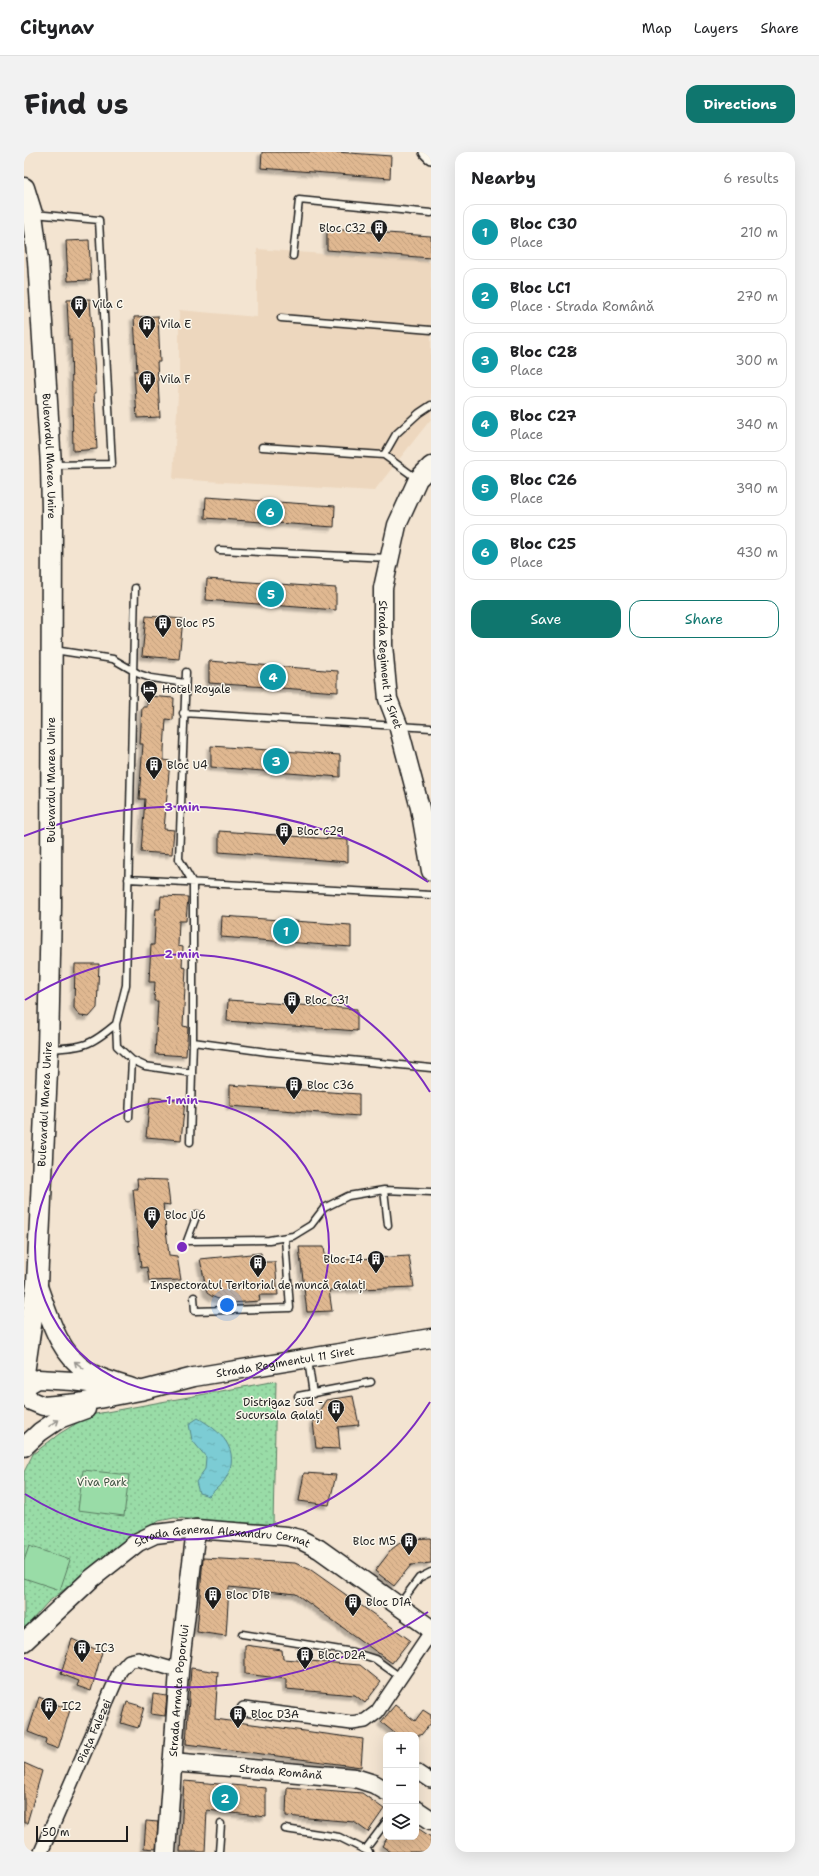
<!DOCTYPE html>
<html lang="en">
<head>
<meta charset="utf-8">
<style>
  body { margin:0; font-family:"Shantell Sans",sans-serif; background:#f2f2f2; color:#202124 }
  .controls { position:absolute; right:12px; bottom:12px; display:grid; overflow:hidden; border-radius:8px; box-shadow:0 4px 16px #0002 }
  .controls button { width:36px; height:36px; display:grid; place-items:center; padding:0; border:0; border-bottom:1px solid #e0e0e0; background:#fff; color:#202124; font:20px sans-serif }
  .scale { position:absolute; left:12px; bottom:10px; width:92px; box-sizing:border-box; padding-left:4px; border:2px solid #1c1c1c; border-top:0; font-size:11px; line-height:14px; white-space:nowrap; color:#1c1c1c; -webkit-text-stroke:3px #fbf7ec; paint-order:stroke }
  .you { position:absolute; left:203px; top:1153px; width:14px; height:14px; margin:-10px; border:3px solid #fff; border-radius:50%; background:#1a73e8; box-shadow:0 0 0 6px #1a73e833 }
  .badge { display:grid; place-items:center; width:26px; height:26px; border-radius:50%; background:#0f766e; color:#fff; font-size:13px; font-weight:700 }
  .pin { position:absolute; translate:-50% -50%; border:2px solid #fff; box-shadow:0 1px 4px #0006 }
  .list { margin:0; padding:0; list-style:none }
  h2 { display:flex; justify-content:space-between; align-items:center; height:52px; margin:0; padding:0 16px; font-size:17px }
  h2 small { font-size:13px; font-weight:400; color:#757577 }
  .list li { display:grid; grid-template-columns:26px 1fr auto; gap:12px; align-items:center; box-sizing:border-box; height:56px; margin:0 8px 8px; padding:0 8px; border:1px solid #e0e0e0; border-radius:12px }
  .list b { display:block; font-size:15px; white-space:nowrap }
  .list p { margin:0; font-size:13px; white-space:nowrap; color:#757577 }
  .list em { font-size:13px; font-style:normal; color:#757577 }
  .actions { display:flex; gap:8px; padding:12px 16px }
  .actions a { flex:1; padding:9px 0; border:1px solid #0f766e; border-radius:12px; text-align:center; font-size:14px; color:#0f766e }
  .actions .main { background:#0f766e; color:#fff }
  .icon { flex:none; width:22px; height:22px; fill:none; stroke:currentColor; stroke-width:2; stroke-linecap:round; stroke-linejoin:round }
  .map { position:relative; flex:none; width:407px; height:1700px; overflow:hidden; border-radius:12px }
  header { display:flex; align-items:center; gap:24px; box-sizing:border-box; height:56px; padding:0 20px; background:#fff; border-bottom:1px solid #e0e0e0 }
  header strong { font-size:19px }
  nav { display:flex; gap:22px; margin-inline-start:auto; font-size:14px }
  .intro { display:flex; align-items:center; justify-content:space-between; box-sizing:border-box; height:96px; padding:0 24px }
  h1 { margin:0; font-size:28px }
  .button { padding:10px 18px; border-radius:12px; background:#0f766e; color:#fff; font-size:14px; font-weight:700 }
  main { display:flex; gap:24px; padding:0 24px }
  aside { flex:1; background:#fff; border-radius:12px; box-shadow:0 4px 16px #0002 }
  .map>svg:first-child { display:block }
  .built { fill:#edd7be }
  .park { fill:url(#park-dots); stroke:#5a7c62 }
  .pitch { fill:#99dca7; stroke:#5a7c62 }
  .water { fill:url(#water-ripples); stroke:#55868a }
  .building { fill:url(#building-back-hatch); stroke:#1c1c1c; filter:url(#shadow) }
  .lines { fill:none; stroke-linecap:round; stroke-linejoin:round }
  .lane-casing { stroke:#1c1c1c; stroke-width:9 }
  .street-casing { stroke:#1c1c1c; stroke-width:16 }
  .secondary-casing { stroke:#1c1c1c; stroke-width:21 }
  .primary-casing { stroke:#1c1c1c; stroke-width:23 }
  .lane { stroke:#fbf7ec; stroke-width:6 }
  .street { stroke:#fbf7ec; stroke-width:13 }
  .secondary { stroke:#fbf7ec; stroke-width:18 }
  .primary { stroke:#fbf7ec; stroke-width:20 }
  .oneway { stroke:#97948e }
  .ring { fill:none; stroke:#7b2cbf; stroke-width:2 }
  .labels { text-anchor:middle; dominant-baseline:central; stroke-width:3; stroke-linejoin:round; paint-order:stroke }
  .poi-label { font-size:11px; fill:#1c1c1c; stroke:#fbf7ec; text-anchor:start }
  .street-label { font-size:11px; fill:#1c1c1c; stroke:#fbf7ec }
  .park-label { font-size:11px; fill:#425646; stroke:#fbf7ec }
  .centre { fill:#7b2cbf; stroke:#fbf7ec; stroke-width:2 }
  .ring-label { font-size:12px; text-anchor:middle; font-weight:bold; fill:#7b2cbf; stroke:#fbf7ec; stroke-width:3; stroke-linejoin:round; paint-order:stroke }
</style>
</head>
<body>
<header>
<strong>Citynav</strong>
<nav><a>Map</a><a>Layers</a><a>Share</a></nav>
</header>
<div class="intro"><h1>Find us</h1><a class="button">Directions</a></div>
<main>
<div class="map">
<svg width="407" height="1700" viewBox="0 0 407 1700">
  <defs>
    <pattern id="park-dots" width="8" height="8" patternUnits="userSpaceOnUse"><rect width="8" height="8" fill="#99dca7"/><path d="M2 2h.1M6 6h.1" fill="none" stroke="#83bc8f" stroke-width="1.8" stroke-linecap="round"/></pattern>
    <pattern id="water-ripples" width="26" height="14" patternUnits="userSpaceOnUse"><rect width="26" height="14" fill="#7bccd4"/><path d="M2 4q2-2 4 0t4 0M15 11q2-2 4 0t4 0" fill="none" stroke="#6aafb5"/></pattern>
    <pattern id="building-back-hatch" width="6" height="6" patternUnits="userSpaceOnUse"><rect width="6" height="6" fill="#e0b891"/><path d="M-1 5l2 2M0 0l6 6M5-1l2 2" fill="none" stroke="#c09e7c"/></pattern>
    <filter id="shadow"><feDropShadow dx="-3.5" dy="3.5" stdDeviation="1" flood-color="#0004"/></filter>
  </defs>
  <rect width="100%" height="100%" fill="#f3e4d1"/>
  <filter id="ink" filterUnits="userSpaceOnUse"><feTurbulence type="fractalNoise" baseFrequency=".025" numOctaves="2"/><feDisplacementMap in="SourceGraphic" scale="8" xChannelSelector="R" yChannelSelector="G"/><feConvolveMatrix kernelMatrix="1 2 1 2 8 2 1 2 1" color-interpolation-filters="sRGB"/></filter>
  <g filter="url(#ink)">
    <path class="built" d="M233 97 407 110V267L350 339 149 327 155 225V158L233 165Z"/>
    <path class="park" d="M252 1229 249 1373 150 1366 135 1369 100 1392 24 1450 0 1477V1320L9 1302 35 1282 66 1263Z"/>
    <path class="pitch" d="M59 1318 105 1323 100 1364 54 1358Z
      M5 1394 46 1408 36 1438 0 1426V1409Z"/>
    <path class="water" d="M174 1266C196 1279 218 1297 202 1326 199 1332 190 1338 185 1344L175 1341 172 1330 181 1317 182 1305 168 1288 165 1272Z"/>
    <path class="building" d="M238 0H312L367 4 366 26 237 16Z
      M303 77 407 84V106L303 98Z
      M65 88 67 128 44 129 42 89Z
      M66 147 72 241H70L73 297 49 299 47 187 45 188 43 148Z
      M134 164 136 210H133L136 265 113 266 110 219H113L110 165Z
      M182 345 311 354 310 375 181 366Z
      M183 427 312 436V458L182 448Z
      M122 464 159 467 155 507 118 504Z
      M185 509 314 519V540L185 531Z
      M124 544 150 546 149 568 142 567 140 598V608L146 609 140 677 150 678 148 702 117 700 121 647H115L119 592H116L118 555H123Z
      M187 594 316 603V625L187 615Z
      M195 679 324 688V710L195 700Z
      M137 744 164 745 162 769H155L154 794 159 795 158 815 162 816 159 874 164 875 162 904 131 902 134 849H130L131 830H125L127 793H130L132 757H136Z
      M198 764 327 773V795L197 785Z
      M51 812H75L73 856 65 865 56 864 50 856Z
      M204 848 333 857V879L203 869Z
      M206 933 335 942V964L206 954Z
      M126 945 161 949 157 988 122 985Z
      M113 1027 143 1028 146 1053 139 1052 145 1103 153 1104 157 1128 125 1129 123 1115 117 1116 109 1037H114Z
      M275 1095H300L302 1109 385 1104 390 1135 305 1138 308 1159 283 1160Z
      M237 1101 238 1110H251L254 1143H235L236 1149 206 1151 189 1145 183 1141 176 1107Z
      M329 1244 335 1273 314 1275 316 1297 292 1296 289 1269 302 1248Z
      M280 1321 312 1323 305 1353 275 1349Z
      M407 1386V1411L387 1413 370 1434 351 1419 368 1397 381 1387Z
      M179 1406 271 1411 287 1418 386 1488 368 1511 272 1442 205 1435 202 1484 173 1480Z
      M48 1487 78 1500 67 1539 53 1534 55 1529 37 1522Z
      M221 1493 258 1498 259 1507 336 1513 357 1530 341 1551 331 1543 262 1537V1527L221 1522Z
      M167 1516 194 1520 191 1567 339 1587 337 1615 162 1592Z
      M129 1542 143 1544 141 1564 127 1562Z
      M15 1545 46 1558 34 1597 21 1592 22 1587 4 1580Z
      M103 1550 120 1555 114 1576 97 1571Z
      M371 1553 391 1569 399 1558 407 1563V1571L397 1583H373L357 1570Z
      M0 1611 18 1619 3 1671H0Z
      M160 1629 242 1636V1665L183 1658 181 1700H156Z
      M263 1635 338 1641 360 1657 344 1680 330 1670 262 1664Z
      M122 1669 134 1670 132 1697 120 1696Z
      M392 1675 407 1685V1700H367L358 1694 364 1685H392Z"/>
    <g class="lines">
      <defs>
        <path id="lane" d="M10 62 75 68 88 312 29 313
          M269 104 275 48 407 61
          M257 166 407 178
          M238 295 360 303 392 326
          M360 303 372 282 395 261 407 253
          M195 398 364 406
          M111 436 102 833 92 872 93 894 108 908 121 914 168 921 169 890 243 900 407 916
          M30 498 89 507 115 522 127 526 161 531
          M162 520 155 707 169 731V890
          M159 561 407 576
          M104 727 407 743
          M27 897C60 895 66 894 92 872
          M105 965 108 908
          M166 990 168 921
          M360 1038 364 1073
          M173 1062 163 1089 245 1088 269 1084 287 1073 300 1056 324 1044 360 1038 407 1040
          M170 1145 171 1159 266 1156 261 1086
          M284 1208 289 1242
          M274 1244 347 1230
          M375 1453 395 1426 407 1420
          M218 1482 329 1500 351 1507 376 1525
          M261 1677 315 1685 345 1700
          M341 1698 362 1670
          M195 1700 197 1672"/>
        <g id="street">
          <path d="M402 0 407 5"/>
          <path d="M220 1557 328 1571 341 1569 353 1560 407 1480"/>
          <path d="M392 1619 407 1629"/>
          <path id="s1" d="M17 1700 96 1519 105 1509 114 1507 155 1519"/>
        </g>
        <g id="secondary">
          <path id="s2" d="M407 314 394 327 373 373 359 436V493L364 547 374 573 396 656 407 719"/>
          <path d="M13 1132C25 1163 33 1200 63 1219 75 1227 101 1233 115 1238"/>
          <path d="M0 1235 14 1227 49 1229 80 1233"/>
          <path id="s3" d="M0 1240 7 1249 19 1254 54 1251 116 1239 170 1225 407 1186"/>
          <path d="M0 1295 16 1280 35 1267 62 1257"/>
          <path id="s4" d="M0 1490 67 1427 114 1390 131 1382 172 1377 263 1384 275 1387 295 1397 407 1477"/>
          <path id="s5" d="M148 1610 331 1626 350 1632 362 1639"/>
          <path d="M392 1658 407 1668"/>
          <path id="s6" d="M142 1700 155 1519 172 1377"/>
        </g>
        <g id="primary">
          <path id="s7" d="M0 36 8 62 14 108 27 313 28 358 27 755 24 898 13 1132 0 1221"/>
        </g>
      </defs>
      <use href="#lane" class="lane-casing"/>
      <use href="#street" class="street-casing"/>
      <use href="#secondary" class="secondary-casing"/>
      <use href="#primary" class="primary-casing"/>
      <use href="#lane" class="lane"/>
      <use href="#street" class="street"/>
      <use href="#secondary" class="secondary"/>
      <use href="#primary" class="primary"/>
    </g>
    <defs><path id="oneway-shaft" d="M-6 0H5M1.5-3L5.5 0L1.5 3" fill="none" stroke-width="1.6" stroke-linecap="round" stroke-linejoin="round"/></defs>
    <g class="oneway">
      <use href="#oneway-shaft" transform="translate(55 1213) rotate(-142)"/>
      <use href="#oneway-shaft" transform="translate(30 1271) rotate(-34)"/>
    </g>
  </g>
  <g class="ring">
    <circle cx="158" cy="1095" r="147"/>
    <path d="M406 1250A293 293 0 0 1 1 1342M1 848A293 293 0 0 1 406 940"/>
    <path d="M404 1460A440 440 0 0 1 0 1506M0 684A440 440 0 0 1 404 730"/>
  </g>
  <defs>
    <symbol id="building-pin" viewBox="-11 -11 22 30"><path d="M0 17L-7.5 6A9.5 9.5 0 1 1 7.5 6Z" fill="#1c1c1c" stroke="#fbf7ec"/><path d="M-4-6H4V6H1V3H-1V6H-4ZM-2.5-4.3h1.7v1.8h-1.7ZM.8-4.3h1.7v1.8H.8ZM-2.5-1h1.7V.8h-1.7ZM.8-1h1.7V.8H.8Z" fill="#fff"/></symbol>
    <symbol id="hotel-pin" viewBox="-11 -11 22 30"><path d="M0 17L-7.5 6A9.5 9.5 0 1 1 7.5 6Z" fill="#1c1c1c" stroke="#fbf7ec"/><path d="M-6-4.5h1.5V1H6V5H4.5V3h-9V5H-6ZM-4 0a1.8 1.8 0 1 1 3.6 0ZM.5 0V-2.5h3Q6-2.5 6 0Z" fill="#fff"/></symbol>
  </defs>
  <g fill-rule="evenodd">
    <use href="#building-pin" x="345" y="66" width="20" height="27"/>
    <use href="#building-pin" x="45" y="142" width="20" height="27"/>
    <use href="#building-pin" x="113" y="162" width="20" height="27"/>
    <use href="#building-pin" x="113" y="217" width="20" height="27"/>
    <use href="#building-pin" x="129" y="461" width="20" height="27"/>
    <use href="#hotel-pin" x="115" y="527" width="20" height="27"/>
    <use href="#building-pin" x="120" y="603" width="20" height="27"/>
    <use href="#building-pin" x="250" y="669" width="20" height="27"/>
    <use href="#building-pin" x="258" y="838" width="20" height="27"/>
    <use href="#building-pin" x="260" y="923" width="20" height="27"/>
    <use href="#building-pin" x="118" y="1053" width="20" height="27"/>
    <use href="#building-pin" x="342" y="1097" width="20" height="27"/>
    <use href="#building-pin" x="224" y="1101" width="20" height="27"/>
    <use href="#building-pin" x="302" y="1246" width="20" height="27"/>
    <use href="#building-pin" x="375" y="1379" width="20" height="27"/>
    <use href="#building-pin" x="179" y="1433" width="20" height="27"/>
    <use href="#building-pin" x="319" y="1440" width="20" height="27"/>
    <use href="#building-pin" x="48" y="1486" width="20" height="27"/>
    <use href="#building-pin" x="271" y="1493" width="20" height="27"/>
    <use href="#building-pin" x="15" y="1544" width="20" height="27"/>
    <use href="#building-pin" x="204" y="1552" width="20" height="27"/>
  </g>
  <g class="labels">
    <g class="poi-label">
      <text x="342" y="76" text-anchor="end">Bloc C32</text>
      <text x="68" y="152">Vila C</text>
      <text x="136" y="172">Vila E</text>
      <text x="136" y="227">Vila F</text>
      <text x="152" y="471">Bloc P5</text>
      <text x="138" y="537">Hotel Royale</text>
      <text x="143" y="613">Bloc U4</text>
      <text x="273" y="679">Bloc C29</text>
      <text x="281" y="848">Bloc C31</text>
      <text x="283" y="933">Bloc C36</text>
      <text x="141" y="1063">Bloc U6</text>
      <text x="339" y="1107" text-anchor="end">Bloc I4</text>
      <text x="234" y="1133" text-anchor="middle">Inspectoratul Teritorial de muncă Galați</text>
      <text x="299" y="1250" text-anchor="end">Distrigaz Sud -<tspan x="299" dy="13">Sucursala Galați</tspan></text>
      <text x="372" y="1389" text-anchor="end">Bloc M5</text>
      <text x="202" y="1443">Bloc D1B</text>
      <text x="342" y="1450">Bloc D1A</text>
      <text x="71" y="1496">IC3</text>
      <text x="294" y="1503">Bloc D2A</text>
      <text x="38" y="1554">IC2</text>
      <text x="227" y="1562">Bloc D3A</text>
    </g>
    <g class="street-label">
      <text stroke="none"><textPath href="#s7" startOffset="270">Bulevardul Marea Unire</textPath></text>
      <text stroke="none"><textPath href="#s2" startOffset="211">Strada Regiment 11 Siret</textPath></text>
      <text transform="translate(27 628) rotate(-90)">Bulevardul Marea Unire</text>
      <text transform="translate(21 952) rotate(-87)">Bulevardul Marea Unire</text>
      <text stroke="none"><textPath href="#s3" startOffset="271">Strada Regimentul 11 Siret</textPath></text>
      <text stroke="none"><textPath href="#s4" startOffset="238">Strada General Alexandru Cernat</textPath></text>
      <text stroke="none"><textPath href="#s6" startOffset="162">Strada Armata Poporului</textPath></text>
      <text stroke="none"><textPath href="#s1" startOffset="132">Piața Falezei</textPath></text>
      <text stroke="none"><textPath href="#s5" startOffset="109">Strada Română</textPath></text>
    </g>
    <g class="park-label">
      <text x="78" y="1330">Viva Park</text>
    </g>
  </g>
  <circle cx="158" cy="1095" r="6" class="centre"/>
  <g class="ring-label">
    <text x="158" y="659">3 min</text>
    <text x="158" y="806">2 min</text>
    <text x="158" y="952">1 min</text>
  </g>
</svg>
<div class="controls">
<button>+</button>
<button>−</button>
<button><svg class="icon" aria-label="layers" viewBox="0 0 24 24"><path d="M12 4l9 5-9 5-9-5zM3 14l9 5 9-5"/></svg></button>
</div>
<div class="scale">50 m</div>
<div class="you"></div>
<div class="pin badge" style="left:262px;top:779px;background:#0f9aa8">1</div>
<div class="pin badge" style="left:201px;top:1646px;background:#0f9aa8">2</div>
<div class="pin badge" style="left:252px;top:609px;background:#0f9aa8">3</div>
<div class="pin badge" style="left:249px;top:525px;background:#0f9aa8">4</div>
<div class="pin badge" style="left:247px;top:442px;background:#0f9aa8">5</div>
<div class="pin badge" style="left:246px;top:360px;background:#0f9aa8">6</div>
</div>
<aside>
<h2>Nearby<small>6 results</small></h2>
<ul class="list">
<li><span class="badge" style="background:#0f9aa8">1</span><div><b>Bloc C30</b><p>Place</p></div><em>210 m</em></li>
<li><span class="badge" style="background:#0f9aa8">2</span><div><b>Bloc LC1</b><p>Place · Strada Română</p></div><em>270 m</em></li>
<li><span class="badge" style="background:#0f9aa8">3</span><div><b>Bloc C28</b><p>Place</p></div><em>300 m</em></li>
<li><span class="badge" style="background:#0f9aa8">4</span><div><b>Bloc C27</b><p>Place</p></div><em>340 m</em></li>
<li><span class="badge" style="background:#0f9aa8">5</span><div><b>Bloc C26</b><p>Place</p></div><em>390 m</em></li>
<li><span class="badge" style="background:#0f9aa8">6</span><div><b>Bloc C25</b><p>Place</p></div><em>430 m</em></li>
</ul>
<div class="actions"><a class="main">Save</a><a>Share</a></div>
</aside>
</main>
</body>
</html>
